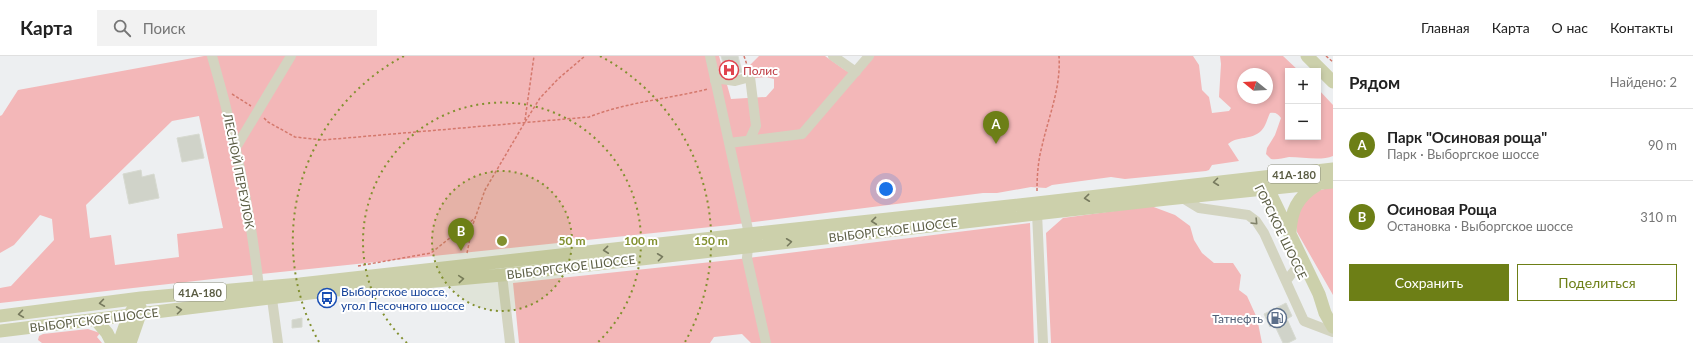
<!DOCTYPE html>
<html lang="ru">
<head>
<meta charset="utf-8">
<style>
  body { margin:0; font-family:Lato,sans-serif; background:#f2f2f2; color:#222 }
  .controls { position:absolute; right:12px; top:12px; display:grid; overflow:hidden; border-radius:0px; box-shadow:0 2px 6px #0003 }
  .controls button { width:36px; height:36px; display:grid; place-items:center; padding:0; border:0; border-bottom:1px solid #e0e0e0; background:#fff; color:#222; font:20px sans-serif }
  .compass { position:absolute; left:1237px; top:12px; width:36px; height:36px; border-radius:50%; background:#fff; box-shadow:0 2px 6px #0003; rotate:288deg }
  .you { position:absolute; left:886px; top:133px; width:14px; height:14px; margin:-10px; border:3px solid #fff; border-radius:50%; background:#1a73e8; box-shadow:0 0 0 6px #1a73e833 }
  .badge { display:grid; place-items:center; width:26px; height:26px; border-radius:50%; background:#6d7f16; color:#fff; font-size:13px; font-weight:700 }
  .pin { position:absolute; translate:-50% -33px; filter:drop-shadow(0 1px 2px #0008) }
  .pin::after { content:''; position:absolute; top:21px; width:14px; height:12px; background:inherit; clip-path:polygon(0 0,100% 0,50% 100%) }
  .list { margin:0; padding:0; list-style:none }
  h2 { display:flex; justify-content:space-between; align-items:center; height:52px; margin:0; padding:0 16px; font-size:17px }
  h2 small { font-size:13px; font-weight:400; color:#767676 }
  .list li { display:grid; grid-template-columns:26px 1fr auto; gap:12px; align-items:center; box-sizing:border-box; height:72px; padding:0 16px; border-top:1px solid #e0e0e0 }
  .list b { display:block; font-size:15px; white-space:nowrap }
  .list p { margin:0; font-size:13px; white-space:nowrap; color:#767676 }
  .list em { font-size:13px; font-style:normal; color:#767676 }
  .actions { display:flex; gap:8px; padding:12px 16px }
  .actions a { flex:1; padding:9px 0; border:1px solid #6d7f16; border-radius:0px; text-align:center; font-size:14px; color:#6d7f16 }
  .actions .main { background:#6d7f16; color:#fff }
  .icon { flex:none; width:22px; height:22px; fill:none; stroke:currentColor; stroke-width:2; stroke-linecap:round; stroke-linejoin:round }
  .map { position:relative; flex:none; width:1333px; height:287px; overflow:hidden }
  header { display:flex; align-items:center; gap:24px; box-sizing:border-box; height:56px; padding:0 20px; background:#fff; border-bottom:1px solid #e0e0e0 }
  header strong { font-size:19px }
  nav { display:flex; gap:22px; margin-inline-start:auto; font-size:14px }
  .search { width:280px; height:36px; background:#f2f2f2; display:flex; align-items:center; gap:10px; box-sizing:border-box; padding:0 14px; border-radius:0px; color:#767676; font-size:15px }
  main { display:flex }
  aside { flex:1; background:#fff }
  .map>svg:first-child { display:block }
  .green { fill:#f3b7b8; fill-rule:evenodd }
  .building { fill:#d0d3c9; stroke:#d7dad1 }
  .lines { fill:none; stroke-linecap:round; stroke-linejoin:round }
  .path { stroke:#d4786c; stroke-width:1.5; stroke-dasharray:3 2; stroke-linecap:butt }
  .minor { stroke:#d3d4c0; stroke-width:10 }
  .major { stroke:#ccd0ab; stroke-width:13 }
  .oneway { stroke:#777a5e }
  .oneway2 { stroke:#7f8169 }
  .ring { fill:none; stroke:#82902f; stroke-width:2; stroke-dasharray:2 4 }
  .labels { text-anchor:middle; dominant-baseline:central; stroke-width:4; stroke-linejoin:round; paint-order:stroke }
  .shield { fill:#fff; stroke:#8c8e7c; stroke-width:1 }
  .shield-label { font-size:11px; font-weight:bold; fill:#5b5d44 }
  .health-label { font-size:12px; fill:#be3a42; stroke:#fff; text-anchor:start }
  .street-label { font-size:12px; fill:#5b5d44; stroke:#fff }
  .transit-label { font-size:12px; fill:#164399; stroke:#fff; text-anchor:start }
  .service-label { font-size:12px; fill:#4e5e75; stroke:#fff; text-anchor:end }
  .centre { fill:#82902f; stroke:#fff; stroke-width:2 }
  .ring-label { font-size:12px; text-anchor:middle; font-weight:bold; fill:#82902f; stroke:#fff; stroke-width:4; stroke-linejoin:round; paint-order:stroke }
</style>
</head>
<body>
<header>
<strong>Карта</strong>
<div class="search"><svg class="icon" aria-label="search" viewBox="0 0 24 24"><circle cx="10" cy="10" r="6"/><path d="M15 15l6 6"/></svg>Поиск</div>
<nav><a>Главная</a><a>Карта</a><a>О нас</a><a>Контакты</a></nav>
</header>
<main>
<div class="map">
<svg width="1333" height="287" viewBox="0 0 1333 287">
  <rect width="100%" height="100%" fill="#edeff1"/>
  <path class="green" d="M204 0H719L731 43 766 41 774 32V23L766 21 754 22 751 17 750 9 759 0H825L845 14 857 20 874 0H1193L1199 9 1202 34 1209 41 1212 57 1229 55 1231 52 1219 41 1221 8 1220 0H1283L1299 15H1288V81H1318V33L1333 49V100C1321 105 1303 101 1289 101 1283 102 1277 104 1271 103L1266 98 1267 92 1275 79 1281 62C1278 58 1276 56 1270 57 1267 63 1266 70 1261 75 1252 84 1237 80 1228 88L1239 105 1212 109 1209 114 1206 115 1125 123 1111 121 1052 129 1046 132 1031 131 997 137H983L730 169 213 223 0 247V232L11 230 54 184 52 163 40 159 14 189 0 197V60L2 59 18 34ZM1243 18H1267V42H1243ZM199 60 223 172 177 178 179 201 115 209 111 179 90 182 86 149 172 65Z
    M1333 131V239L1297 176 1295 160 1312 136Z
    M1151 150 1175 159 1190 170 1194 184 1202 197 1214 207H1233L1241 219 1239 234 1247 240 1257 262 1262 287H1051L1046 177 1063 162Z
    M1030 167 1034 287H751L742 278 714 281 710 287H519L513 227 740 203Z
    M88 273 100 277 97 281 102 287H42L38 284 39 280 43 278Z"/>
  <path class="building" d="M721 0H738L742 16 735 18 726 17Z
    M199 78 204 102 182 106 177 82Z
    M141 114 142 121 154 118 159 142 129 148 123 118Z
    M1286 247 1292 260 1287 263 1296 283 1288 287H1283L1274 268 1270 271 1264 258Z
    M302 262V271L292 272V264Z"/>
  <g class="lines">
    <path class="path" d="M744 0 748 12
      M1326 0 1333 6
      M232 38 251 50
      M264 62 268 66 295 81 323 84 589 61C627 46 668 43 708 33
      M525 64 534 0
      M1037 135C1037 120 1038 105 1042 90 1049 59 1061 32 1059 0
      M467 197 473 168 485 134 525 66 540 42 558 23 585 0
      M358 210 431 197 475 162"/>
    <path class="minor" d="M212 0C234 75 250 153 259 231
      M710 0 749 178
      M833 0 856 16
      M715 25 722 23 735 25 750 21 756 70 750 83
      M729 87 802 78 869 0
      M235 93 291 0
      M1181 141 1199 152 1248 159 1256 165 1264 177 1304 265 1333 276
      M1037 157 1043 287
      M748 191 747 202 766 287
      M502 219 510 287
      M1286 225 1298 210
      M272 243 278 287"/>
    <path class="major" d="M1307 0 1333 26
      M1262 129 1268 133 1273 143 1319 238 1325 257 1333 271
      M1290 177C1291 155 1297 141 1317 129
      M0 260 141 242 300 228 749 178 1037 147 1333 113
      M96 264 107 277 112 287
      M0 275 326 235 502 219 1167 143 1333 126
      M119 287 129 259 133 253
      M130 287 140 258V251"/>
  </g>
  <defs><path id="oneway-chevron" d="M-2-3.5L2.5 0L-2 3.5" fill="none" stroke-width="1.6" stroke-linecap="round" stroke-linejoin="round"/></defs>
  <g class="oneway">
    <use href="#oneway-chevron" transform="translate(1216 126) rotate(173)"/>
    <use href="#oneway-chevron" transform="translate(1087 142) rotate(174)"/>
    <use href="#oneway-chevron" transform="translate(874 165) rotate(174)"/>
    <use href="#oneway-chevron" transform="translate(789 186) rotate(-7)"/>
    <use href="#oneway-chevron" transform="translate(606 194) rotate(174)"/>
    <use href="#oneway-chevron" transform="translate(660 201) rotate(-7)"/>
    <use href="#oneway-chevron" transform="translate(461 223) rotate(-5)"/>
    <use href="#oneway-chevron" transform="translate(102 247) rotate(172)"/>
    <use href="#oneway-chevron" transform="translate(179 254) rotate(-7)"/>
    <use href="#oneway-chevron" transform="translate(21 258) rotate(172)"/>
  </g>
  <use class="oneway2" href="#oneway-chevron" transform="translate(1255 166) rotate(46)"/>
  <circle cx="502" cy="185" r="70" fill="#82902f" fill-opacity=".12"/>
  <g class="ring">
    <circle cx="502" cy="185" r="70"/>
    <path d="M407 287A139 139 0 1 1 597 287"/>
    <path d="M319 286A209 209 0 0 1 404 0M600 0A209 209 0 0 1 685 286"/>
  </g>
  <defs>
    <symbol id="hospital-ring" viewBox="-11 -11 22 22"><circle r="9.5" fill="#fff" stroke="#e0444e" stroke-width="1.5"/><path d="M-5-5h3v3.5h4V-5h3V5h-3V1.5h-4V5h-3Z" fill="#e0444e"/></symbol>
    <symbol id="bus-ring" viewBox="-11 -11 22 22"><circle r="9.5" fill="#fff" stroke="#1a4fb4" stroke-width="1.5"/><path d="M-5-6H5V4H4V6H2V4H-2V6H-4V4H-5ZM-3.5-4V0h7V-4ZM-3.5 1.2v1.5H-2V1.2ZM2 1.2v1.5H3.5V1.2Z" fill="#1a4fb4"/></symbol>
    <symbol id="fuel-ring" viewBox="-11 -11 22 22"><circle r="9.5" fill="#fff" stroke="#5c6f8a" stroke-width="1.5"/><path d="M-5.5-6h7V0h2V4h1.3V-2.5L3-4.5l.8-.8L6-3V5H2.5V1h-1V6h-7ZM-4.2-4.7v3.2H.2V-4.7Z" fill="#5c6f8a"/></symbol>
  </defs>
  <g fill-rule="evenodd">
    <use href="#hospital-ring" x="718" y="3" width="22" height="22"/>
    <use href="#bus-ring" x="316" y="231" width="22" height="22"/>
    <use href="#fuel-ring" x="1266" y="251" width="22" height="22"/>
  </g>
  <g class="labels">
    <g class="shield">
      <rect x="1268" y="109" width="52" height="18" rx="3"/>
      <rect x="174" y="227" width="52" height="18" rx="3"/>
    </g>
    <g class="shield-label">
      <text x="1294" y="118">41А-180</text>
      <text x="200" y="236">41А-180</text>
    </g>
    <g class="health-label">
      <text x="743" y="14">Полис</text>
    </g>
    <g class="street-label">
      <text transform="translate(239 115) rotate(79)">ЛЕСНОЙ ПЕРЕУЛОК</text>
      <text transform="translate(893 174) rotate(-7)">ВЫБОРГСКОЕ ШОССЕ</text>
      <text transform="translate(1281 176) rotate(64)">ГОРСКОЕ ШОССЕ</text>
      <text transform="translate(571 211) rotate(-7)">ВЫБОРГСКОЕ ШОССЕ</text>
      <text transform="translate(94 264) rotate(-7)">ВЫБОРГСКОЕ ШОССЕ</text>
    </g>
    <g class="transit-label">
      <text x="341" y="235">Выборгское шоссе,<tspan x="341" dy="14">угол Песочного шоссе</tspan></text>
    </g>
    <g class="service-label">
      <text x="1263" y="262">Татнефть</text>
    </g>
  </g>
  <circle cx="502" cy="185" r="6" class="centre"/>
  <g class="ring-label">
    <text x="572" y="189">50 m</text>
    <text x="641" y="189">100 m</text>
    <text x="711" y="189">150 m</text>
  </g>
</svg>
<div class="controls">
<button>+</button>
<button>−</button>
</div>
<svg class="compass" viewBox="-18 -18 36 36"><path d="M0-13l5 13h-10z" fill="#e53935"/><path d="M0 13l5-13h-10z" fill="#767676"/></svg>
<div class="you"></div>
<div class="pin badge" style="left:996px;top:88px">A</div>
<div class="pin badge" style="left:461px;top:195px">B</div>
</div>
<aside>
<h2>Рядом<small>Найдено: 2</small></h2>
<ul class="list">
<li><span class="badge">A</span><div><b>Парк &quot;Осиновая роща&quot;</b><p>Парк · Выборгское шоссе</p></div><em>90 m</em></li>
<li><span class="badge">B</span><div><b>Осиновая Роща</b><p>Остановка · Выборгское шоссе</p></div><em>310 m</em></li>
</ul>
<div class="actions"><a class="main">Сохранить</a><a>Поделиться</a></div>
</aside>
</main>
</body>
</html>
